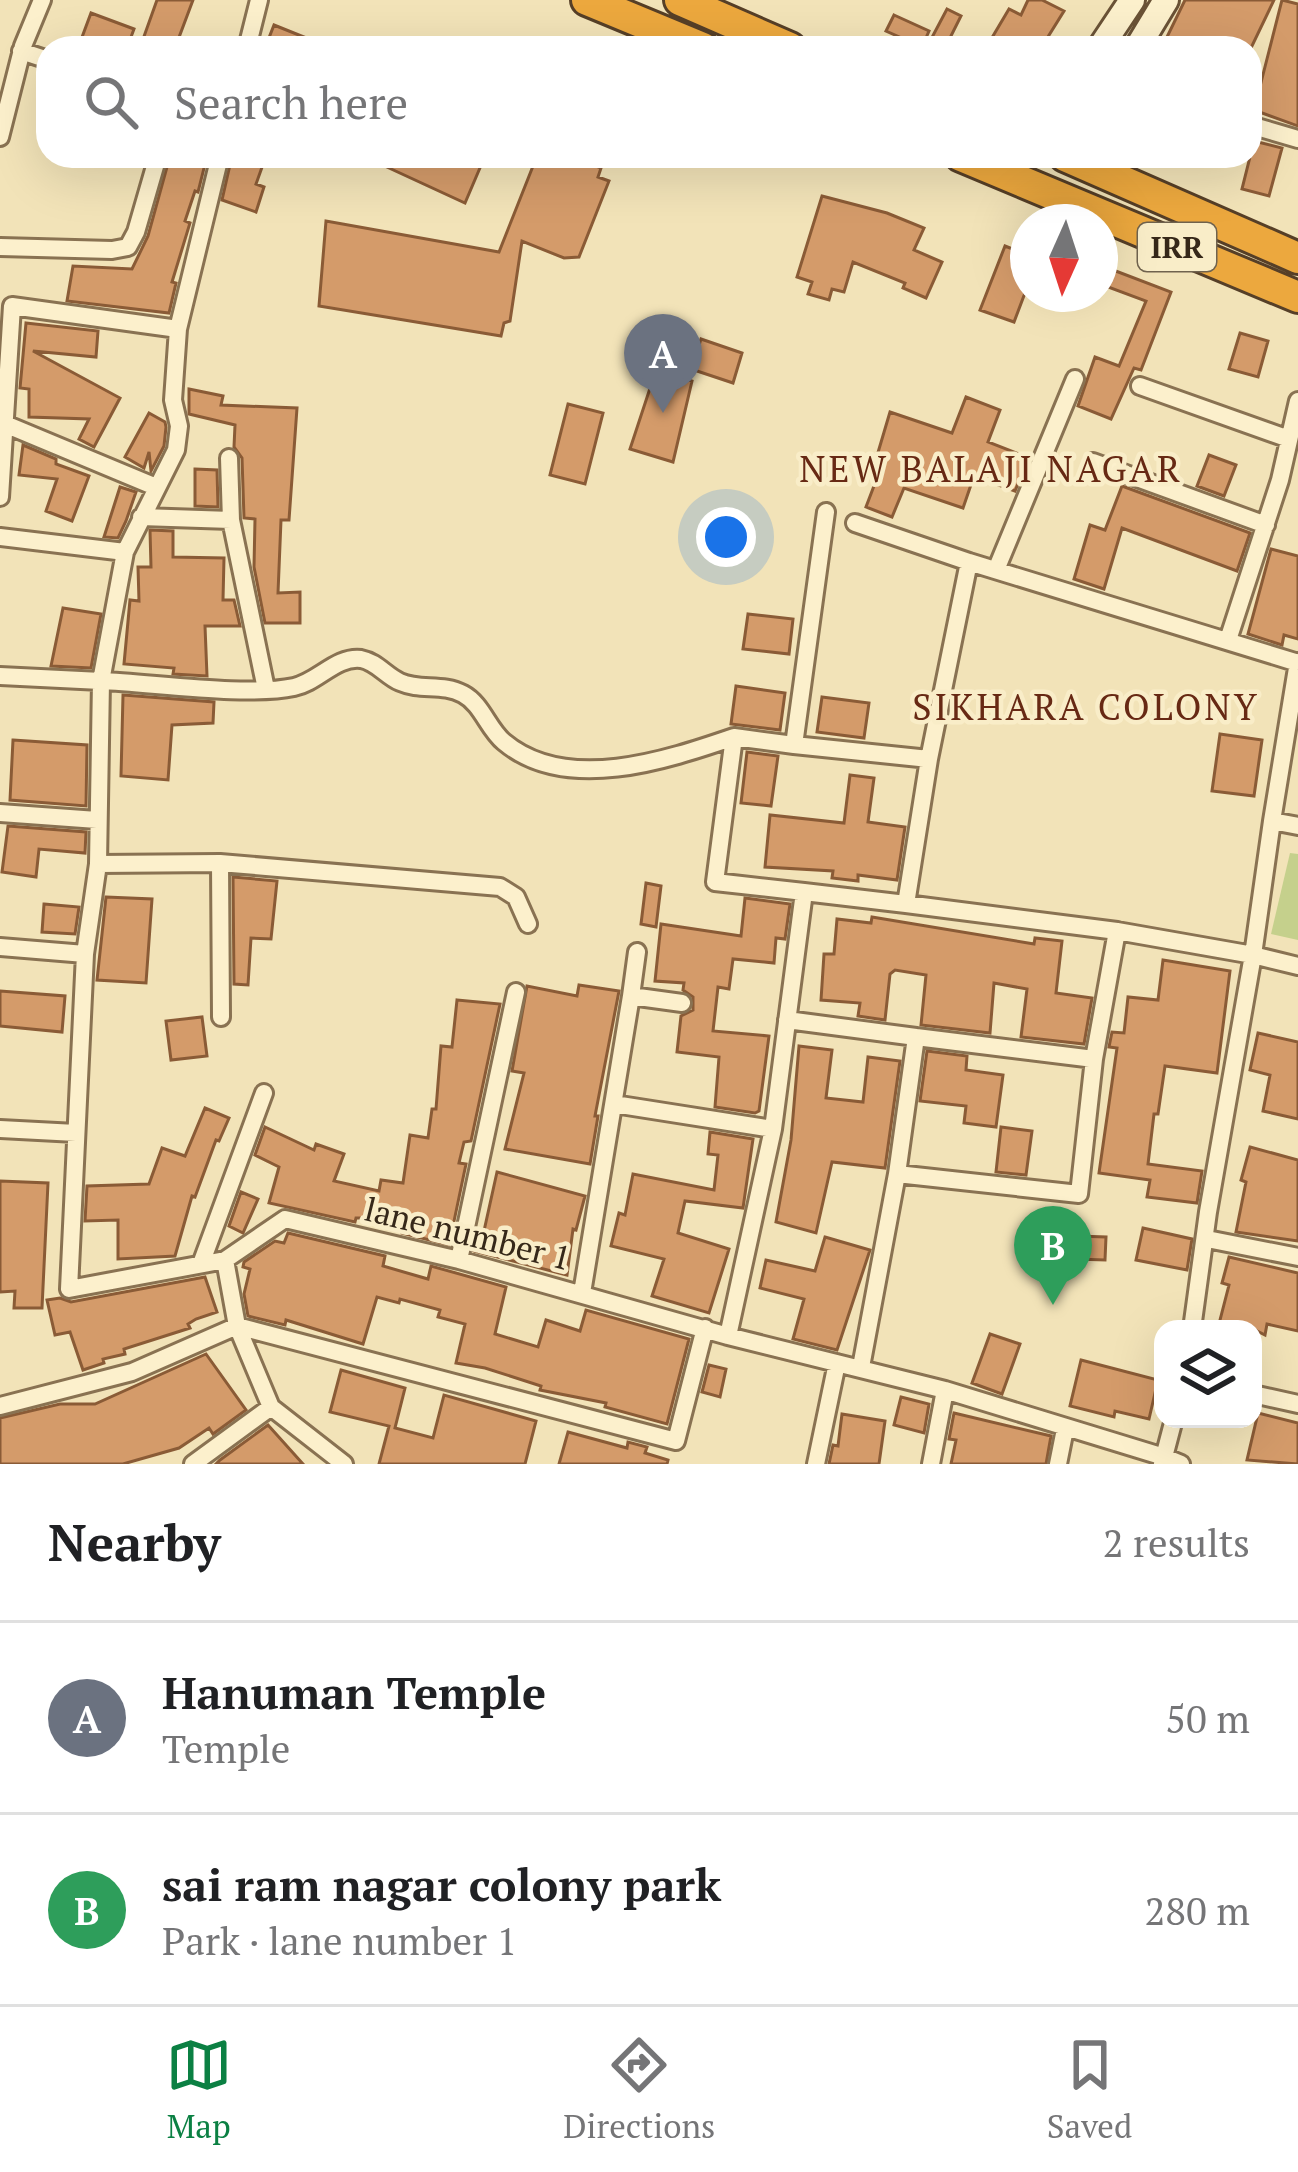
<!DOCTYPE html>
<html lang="en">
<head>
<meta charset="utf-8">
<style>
  body { margin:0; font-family:"PT Serif",serif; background:#f6f6f6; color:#202124 }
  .controls { position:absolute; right:36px; bottom:36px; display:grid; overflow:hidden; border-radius:24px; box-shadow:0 12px 48px #0002 }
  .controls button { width:108px; height:108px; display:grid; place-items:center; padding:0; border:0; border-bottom:3px solid #e0e0e0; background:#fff; color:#202124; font:60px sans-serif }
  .compass { position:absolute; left:1010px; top:204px; width:108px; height:108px; border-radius:50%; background:#fff; box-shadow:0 12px 48px #0002; rotate:183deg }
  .you { position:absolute; left:726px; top:537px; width:42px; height:42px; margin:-30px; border:9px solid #fff; border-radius:50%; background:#1a73e8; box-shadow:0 0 0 18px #1a73e833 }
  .badge { display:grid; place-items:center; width:78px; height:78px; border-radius:50%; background:#0b8043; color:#fff; font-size:39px; font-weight:700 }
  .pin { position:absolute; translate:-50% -99px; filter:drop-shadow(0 3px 6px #0008) }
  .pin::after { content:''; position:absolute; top:63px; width:42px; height:36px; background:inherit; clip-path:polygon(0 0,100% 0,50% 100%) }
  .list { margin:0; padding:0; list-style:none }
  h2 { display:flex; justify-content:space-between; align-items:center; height:156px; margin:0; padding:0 48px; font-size:51px }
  h2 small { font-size:39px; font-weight:400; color:#757577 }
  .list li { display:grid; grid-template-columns:78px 1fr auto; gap:36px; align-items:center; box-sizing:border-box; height:192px; padding:0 48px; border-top:3px solid #e0e0e0 }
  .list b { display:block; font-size:45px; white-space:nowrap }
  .list p { margin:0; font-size:39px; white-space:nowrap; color:#757577 }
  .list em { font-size:39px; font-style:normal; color:#757577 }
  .icon { flex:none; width:66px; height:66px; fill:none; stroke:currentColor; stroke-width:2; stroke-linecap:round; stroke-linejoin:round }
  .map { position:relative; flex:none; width:1298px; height:1464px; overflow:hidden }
  .search { position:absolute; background:#fff; box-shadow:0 12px 48px #0002; left:36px; right:36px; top:36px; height:132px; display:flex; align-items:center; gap:30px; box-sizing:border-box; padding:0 42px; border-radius:36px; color:#757577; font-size:45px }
  .sheet { height:540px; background:#fff }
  nav { display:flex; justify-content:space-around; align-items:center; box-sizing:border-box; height:168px; border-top:3px solid #e0e0e0; background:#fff; font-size:33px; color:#757577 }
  nav a { display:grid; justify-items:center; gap:6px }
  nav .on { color:#0b8043 }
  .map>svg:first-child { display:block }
  .green { fill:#c5d08c }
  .building { fill:#d49b6a; stroke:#8a5b36; stroke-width:3 }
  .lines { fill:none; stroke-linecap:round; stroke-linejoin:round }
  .street-casing { stroke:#897252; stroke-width:22 }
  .secondary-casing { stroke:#6a5236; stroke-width:30 }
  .highway-casing { stroke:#563f27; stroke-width:36 }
  .street { stroke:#fcf0cc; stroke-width:16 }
  .secondary { stroke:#fcf0cc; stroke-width:24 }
  .highway { stroke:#eca83e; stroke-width:30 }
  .labels { text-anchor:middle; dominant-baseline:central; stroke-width:9; stroke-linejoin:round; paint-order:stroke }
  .shield { fill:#f9edc8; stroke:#70634e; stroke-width:3 }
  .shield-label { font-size:30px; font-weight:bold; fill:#362819 }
  .street-label { font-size:33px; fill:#362819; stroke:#f9edc8 }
  .neighbourhood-label { font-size:36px; letter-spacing:3px; fill:#672914; stroke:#f9edc8 }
</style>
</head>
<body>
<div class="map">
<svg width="1298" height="1464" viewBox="0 0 1298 1464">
  <rect width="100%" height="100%" fill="#f2e3b8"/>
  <path class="green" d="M1290 853 1298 854V940L1271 934Z"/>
  <path class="building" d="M157 0H193L175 48H159L142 42Z
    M1028 0H1042L1064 11 1041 48H1024L1013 40 1010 46 993 36 1009 9 1021 15Z
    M1185 0H1274L1251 48H1179L1165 41Z
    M1282 0 1298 4V126L1254 110Z
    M947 9 961 16 945 48H939L929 43Z
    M91 13 134 29 127 48H78Z
    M894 15 929 31 922 47 886 31Z
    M274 25 329 47V48H265Z
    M1254 141 1282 148 1269 196 1242 189Z
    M170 156H207L198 192 195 191 185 221 190 223 172 282 176 283 169 313 67 301 73 266 132 269 148 236Z
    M232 156H266L256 184 264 187 256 212 222 200Z
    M363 156H485L465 203Z
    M537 156H572L601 168 598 177 609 181 579 257 564 258 522 241 510 321 504 323 501 336 319 306 326 221 499 252Z
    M822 196 887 213 924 228 914 250 942 262 926 298 903 288 905 283 853 262 844 292 832 289 829 300 808 294 812 282 797 277Z
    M1005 246 1028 255V285L1014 322 980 310Z
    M1100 265 1171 292 1141 370 1134 368 1111 419 1078 406 1095 357 1119 366 1146 301 1100 284Z
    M26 323 98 331 96 357 33 351 120 398 94 447 79 439 89 419 29 417V389L20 388Z
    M1240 333 1268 341 1258 377 1229 369Z
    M701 339 742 353 733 383 691 369Z
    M656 370 692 381 673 462 630 449Z
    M189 389 223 396 221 405 297 408 289 520H281L278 593 300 592V623H265L254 567 255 519 244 518 242 458 234 447 235 425 189 414Z
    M966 397 1000 410 988 442 1029 458 1015 491 974 476 963 508 904 488 892 517 866 507 877 478 871 476 890 412 952 433Z
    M568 404 603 413 585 484 550 475Z
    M149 413 165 422 166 427 164 446 151 471 149 452 144 468 125 457Z
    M23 445 56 459V464L89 476 72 521 46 511 57 479 19 475Z
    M1209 455 1236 465 1224 496 1197 486Z
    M195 469 217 470 218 507 195 506Z
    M1122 486 1250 533 1237 571 1122 528 1104 589 1074 579 1090 525 1105 530Z
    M120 487 136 492 126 521 118 538 104 537Z
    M150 530 173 531V557L224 558 223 600H234L240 626H205L207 676 173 674 174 668 124 664 130 600 139 601 138 567H151Z
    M1271 549 1298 556V639L1284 635 1282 645 1248 634Z
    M63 608 101 614 91 668 51 666Z
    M748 614 793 619 789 654 743 649Z
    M736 686 785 693 780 730 731 724Z
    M123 695 214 702 213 723 172 725 168 780 121 776Z
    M822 697 869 703 864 738 817 732Z
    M1220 734 1262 740 1254 796 1212 791Z
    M13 740 87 745 86 806 10 800Z
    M747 752 778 756 771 806 741 803Z
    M850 775 874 778 868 822 905 827 897 880 858 875V881L832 878 833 871 765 867 770 815 844 823Z
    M8 826 86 832 85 853 39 849 36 877 2 872Z
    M233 877 277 881 271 939 251 938 248 985 234 984Z
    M646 883 661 886 656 927 641 924Z
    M106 897 152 899 146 983 97 980Z
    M745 898 790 904 785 939 776 938 774 963 733 959 729 989 718 987 713 1031 769 1036 759 1111 755 1113 715 1107 719 1057 677 1052 681 1016 693 1010V997L683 990 684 983 655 981 661 924 741 936Z
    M44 904 79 907 75 934 42 932Z
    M872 917 1034 944 1035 938 1062 941 1056 993 1092 998 1084 1044 1021 1037 1027 989 994 983 990 1033 921 1025 926 975 895 970 890 974 885 1020 858 1016 860 1003 821 1000 824 954H834L837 919 871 923Z
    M1163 960 1230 971 1217 1073 1165 1066 1158 1114H1154L1148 1164 1202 1171 1197 1203 1147 1197 1150 1180 1099 1173 1117 1048 1109 1047 1112 1032 1124 1033 1128 997 1158 1000Z
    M579 985 619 991 595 1116H598L590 1164 505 1149 524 1073 512 1071 527 986 577 996Z
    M0 991 65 996 62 1032 0 1026Z
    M457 1000 500 1004 471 1141 464 1142 459 1163 466 1164 449 1245 402 1233 403 1223 367 1218H356L355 1222 269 1203 279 1167 255 1155 265 1127 314 1150 316 1144 344 1154 334 1181 379 1191 381 1180 403 1183 410 1135 428 1138 432 1109H436L441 1046 452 1047Z
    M202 1017 207 1056 171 1060 166 1021Z
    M1258 1033 1298 1042V1119L1263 1111 1270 1075 1250 1070Z
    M799 1046 832 1050 826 1098 863 1102 868 1057 900 1061 885 1168 832 1162 816 1233 776 1222 791 1140Z
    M927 1051 967 1056 966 1070 1003 1075 996 1127 964 1123 966 1106 920 1101Z
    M205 1108 229 1118 219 1141 216 1140 195 1197 192 1196 175 1256 118 1259V1220L85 1221 87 1186 149 1184 162 1148 185 1156Z
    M1001 1127 1032 1131 1026 1175 996 1172Z
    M710 1132 753 1139 743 1208 685 1201 678 1233 729 1249 709 1313 652 1296 664 1259 611 1246 619 1213 625 1215 633 1174 714 1190 718 1155 708 1154Z
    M1250 1147 1298 1160V1241L1236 1232 1246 1182 1241 1180Z
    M497 1172 585 1196 576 1230 573 1229 567 1275 474 1251 480 1249Z
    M0 1181 48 1183 42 1308H14L15 1291 0 1292Z
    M241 1192 258 1199 243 1233 229 1226Z
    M1143 1228 1192 1239 1187 1270 1136 1260Z
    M288 1233 385 1256 383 1266 428 1279 431 1266 506 1287 495 1334 538 1347 546 1320 580 1331 586 1310 689 1339 667 1424 605 1407 606 1403 540 1390 541 1386 485 1368 456 1363 465 1324 438 1317 440 1310 400 1299 399 1303 377 1297 363 1344 286 1320 285 1325 248 1316 244 1294 250 1269 243 1267 244 1262 275 1241 284 1243Z
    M1077 1236 1106 1237 1105 1260 1076 1259Z
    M825 1237 870 1250 837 1350 793 1339 804 1299 760 1288 766 1260 815 1271Z
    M1229 1257 1298 1273V1331L1267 1324 1265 1335 1253 1329 1219 1324 1229 1285 1222 1283Z
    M205 1277 217 1312 196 1319 188 1324 190 1328 124 1349 125 1354 103 1359 104 1363 83 1370 70 1332 55 1335 47 1300 60 1298 71 1302Z
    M990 1334 1020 1344 1002 1394 972 1383Z
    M206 1354 246 1410 213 1434 209 1428 179 1448 123 1464H0V1418L60 1404H95Z
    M1081 1360 1158 1380 1149 1419 1115 1411 1114 1417 1070 1406Z
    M709 1365 726 1369 720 1397 702 1392Z
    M341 1370 405 1388 395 1428 433 1438 444 1395 536 1421 525 1464H379L389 1426 330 1412Z
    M901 1397 929 1404 924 1433 894 1425Z
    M954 1413 1051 1436 1046 1464H951L956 1440 949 1439Z
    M1258 1413 1298 1423V1464L1247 1460Z
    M842 1414 885 1421 879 1464H829L833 1445 838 1446Z
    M268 1425 303 1464H216L220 1460Z
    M568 1432 627 1448 628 1442 647 1447 645 1453 668 1460 667 1464H559Z"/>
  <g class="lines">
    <defs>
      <path id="street" d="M247 48 259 0
        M21 51 48 60
        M1250 125 1298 139
        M0 137 23 46 42 0
        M0 247 112 250 128 247 136 232 158 156
        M178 329 220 156
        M1140 386 1289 439
        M0 422 156 487
        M229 458 231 520 266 689
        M1093 462 1266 525
        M0 497 12 306 178 329 173 400 179 426 176 450 125 552 101 681C153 683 247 697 294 687 318 682 336 656 361 659 377 662 386 676 400 682 420 691 443 683 463 694 482 704 488 729 504 742 566 794 667 760 734 737
        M826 512 794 745 929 759
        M141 517 231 520
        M855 523 969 562
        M0 537 125 552
        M996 570 1075 379
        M1228 640 1280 480 1298 401
        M0 676 101 681 98 864
        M794 745 734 737 715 882 804 892
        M0 813 97 820
        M1272 821 1298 662
        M1298 826 1272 821 1253 955 1298 966
        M220 863 221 1017
        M1117 931 906 904 929 759 969 562 1295 662
        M0 947 85 954
        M631 996 637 952
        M787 1020 916 1037
        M614 1104 773 1129
        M0 1129 76 1133
        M897 1174 916 1037 1094 1059
        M1207 1239 1298 1257
        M225 1260 69 1289 85 954 98 864 220 863 500 887 516 897 528 924
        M459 1260 516 992
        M201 1264 264 1093
        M582 1293 631 996 682 1003
        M728 1336 773 1129 804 892 906 904
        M861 1367 897 1174 1079 1194 1094 1059 1117 931 1253 955 1208 1212 1192 1329
        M1253 1394 1298 1404
        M0 1406 132 1372 237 1326 676 1441 705 1328
        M1174 1419 1164 1457 1181 1464
        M193 1464 271 1407
        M344 1464 271 1407 237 1326 225 1260 285 1219 459 1260 728 1336 945 1390
        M816 1464 837 1363
        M931 1464 945 1390 1164 1457 1162 1464
        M1058 1464 1065 1429"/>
      <path id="secondary" d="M1100 48 1132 0
        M1137 48 1166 0"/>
      <path id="highway" d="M587 0 703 48
        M680 0 790 48
        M961 156 1298 297
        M1065 156 1298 258"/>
    </defs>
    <use href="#street" class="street-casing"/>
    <use href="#secondary" class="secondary-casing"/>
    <use href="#highway" class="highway-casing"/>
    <use href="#street" class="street"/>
    <use href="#secondary" class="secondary"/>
    <use href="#highway" class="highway"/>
  </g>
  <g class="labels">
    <rect class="shield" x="1138" y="223" width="78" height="48" rx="9"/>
    <g class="shield-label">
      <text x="1177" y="247">IRR</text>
    </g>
    <g class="street-label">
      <text transform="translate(468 1233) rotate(14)">lane number 1</text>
    </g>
    <g class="neighbourhood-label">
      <text x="991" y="468">NEW BALAJI NAGAR</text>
      <text x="1086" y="706">SIKHARA COLONY</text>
    </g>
  </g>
</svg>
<div class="controls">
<button><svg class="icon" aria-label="layers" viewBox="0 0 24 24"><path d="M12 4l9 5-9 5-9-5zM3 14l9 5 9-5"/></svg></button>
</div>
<svg class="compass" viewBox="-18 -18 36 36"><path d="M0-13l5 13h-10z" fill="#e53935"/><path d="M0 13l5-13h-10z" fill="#757577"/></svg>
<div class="you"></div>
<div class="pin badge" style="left:663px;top:413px;background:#6b7280">A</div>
<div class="pin badge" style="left:1053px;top:1305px;background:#2e9e5b">B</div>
<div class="search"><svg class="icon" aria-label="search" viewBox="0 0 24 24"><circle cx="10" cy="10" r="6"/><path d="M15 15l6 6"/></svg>Search here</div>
</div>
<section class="sheet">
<h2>Nearby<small>2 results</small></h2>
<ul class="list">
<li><span class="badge" style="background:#6b7280">A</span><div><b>Hanuman Temple</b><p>Temple</p></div><em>50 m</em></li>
<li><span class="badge" style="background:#2e9e5b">B</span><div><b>sai ram nagar colony park</b><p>Park · lane number 1</p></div><em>280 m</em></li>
</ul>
</section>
<nav>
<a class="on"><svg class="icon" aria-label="map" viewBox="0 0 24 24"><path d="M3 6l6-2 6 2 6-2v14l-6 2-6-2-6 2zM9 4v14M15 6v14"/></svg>Map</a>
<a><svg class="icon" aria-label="directions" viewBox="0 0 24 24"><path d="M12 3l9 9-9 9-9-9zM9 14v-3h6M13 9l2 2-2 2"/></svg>Directions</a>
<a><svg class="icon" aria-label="saved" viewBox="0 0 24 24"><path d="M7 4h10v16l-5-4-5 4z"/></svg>Saved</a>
</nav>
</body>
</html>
